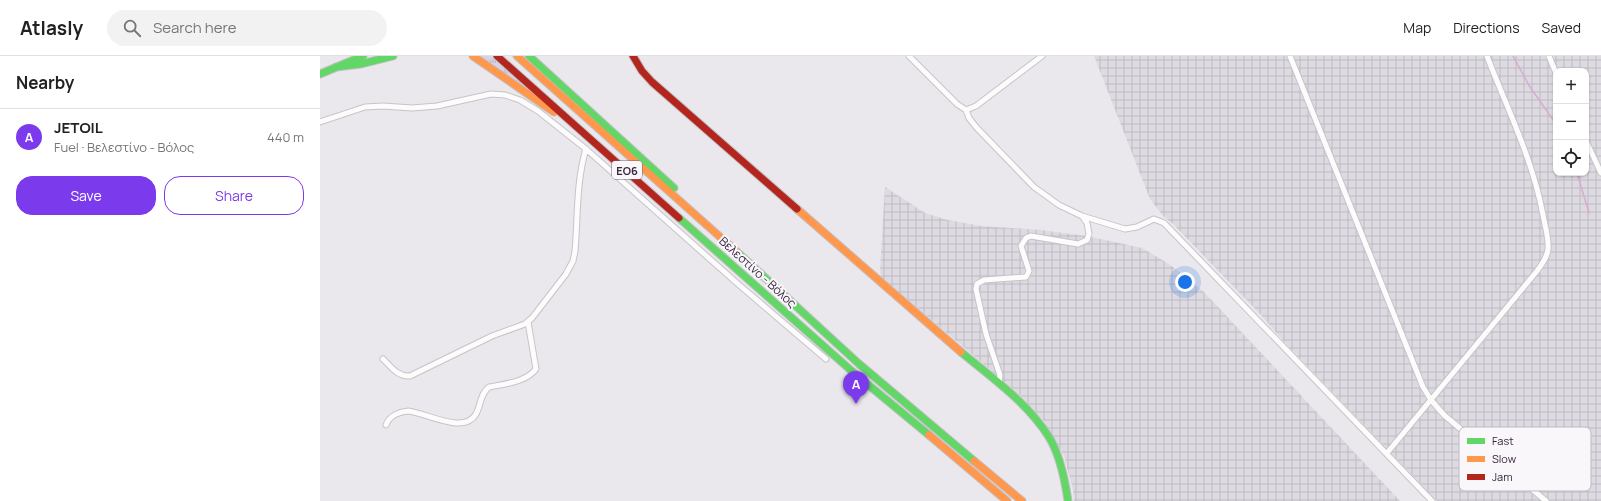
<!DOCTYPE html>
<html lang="en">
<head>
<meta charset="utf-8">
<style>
  body { margin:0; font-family:Manrope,sans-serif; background:#f2f2f2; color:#222 }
  .controls { position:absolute; right:12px; top:12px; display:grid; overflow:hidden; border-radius:8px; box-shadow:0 1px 3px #0004 }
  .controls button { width:36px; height:36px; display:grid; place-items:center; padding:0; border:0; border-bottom:1px solid #e0e0e0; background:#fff; color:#222; font:20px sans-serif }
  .you { position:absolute; left:865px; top:226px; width:14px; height:14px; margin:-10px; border:3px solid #fff; border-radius:50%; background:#1a73e8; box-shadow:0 0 0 6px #1a73e833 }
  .badge { display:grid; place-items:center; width:26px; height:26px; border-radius:50%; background:#7c3aed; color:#fff; font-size:13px; font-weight:700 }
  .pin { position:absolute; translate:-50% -33px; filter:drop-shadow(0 1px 2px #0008) }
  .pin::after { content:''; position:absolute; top:21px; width:14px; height:12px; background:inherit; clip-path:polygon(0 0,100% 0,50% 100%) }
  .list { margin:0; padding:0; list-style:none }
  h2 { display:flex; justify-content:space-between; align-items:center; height:52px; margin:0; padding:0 16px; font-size:17px }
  h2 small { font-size:13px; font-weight:400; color:#767676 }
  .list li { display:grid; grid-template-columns:26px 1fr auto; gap:12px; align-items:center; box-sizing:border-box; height:56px; padding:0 16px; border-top:1px solid #e0e0e0 }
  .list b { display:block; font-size:15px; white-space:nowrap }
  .list p { margin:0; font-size:13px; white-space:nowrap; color:#767676 }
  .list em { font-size:13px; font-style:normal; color:#767676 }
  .actions { display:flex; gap:8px; padding:12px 16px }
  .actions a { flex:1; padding:9px 0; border:1px solid #7c3aed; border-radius:16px; text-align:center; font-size:14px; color:#7c3aed }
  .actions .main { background:#7c3aed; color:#fff }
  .icon { flex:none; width:22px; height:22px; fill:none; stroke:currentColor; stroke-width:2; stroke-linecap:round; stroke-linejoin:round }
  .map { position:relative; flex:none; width:1281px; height:445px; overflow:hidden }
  header { display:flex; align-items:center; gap:24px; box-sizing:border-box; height:56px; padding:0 20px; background:#fff; border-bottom:1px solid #e0e0e0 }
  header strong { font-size:19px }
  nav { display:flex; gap:22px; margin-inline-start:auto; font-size:14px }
  .search { width:280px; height:36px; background:#f2f2f2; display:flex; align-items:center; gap:10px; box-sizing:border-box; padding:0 14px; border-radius:22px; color:#767676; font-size:15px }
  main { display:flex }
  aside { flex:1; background:#fff }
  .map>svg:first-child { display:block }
  .industrial { fill:url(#industrial-grid); fill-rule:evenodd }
  .grass { fill:url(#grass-tufts) }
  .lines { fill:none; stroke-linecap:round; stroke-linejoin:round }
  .stream { stroke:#d6acd1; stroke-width:1.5 }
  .street-casing { stroke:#c6c4c8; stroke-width:7 }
  .fast-casing { stroke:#c4c0c6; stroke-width:9 }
  .slow-casing { stroke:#c4c0c6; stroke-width:9 }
  .jam-casing { stroke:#c4c0c6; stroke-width:9 }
  .street { stroke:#fcfcfc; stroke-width:5 }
  .fast { stroke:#63d668; stroke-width:7 }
  .slow { stroke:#ff974d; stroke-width:7 }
  .jam { stroke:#b3261e; stroke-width:7 }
  .labels { text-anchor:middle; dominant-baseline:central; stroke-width:4; stroke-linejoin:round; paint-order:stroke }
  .shield { fill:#f9f7fa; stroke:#736577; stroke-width:1 }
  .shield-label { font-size:11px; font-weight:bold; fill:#39263f }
  .street-label { font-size:12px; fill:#39263f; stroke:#f9f7fa }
  .key { fill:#f9f7fa; stroke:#bfb8c2; stroke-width:1 }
  .key-label { font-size:11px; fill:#39263f }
</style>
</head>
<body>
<header>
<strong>Atlasly</strong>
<div class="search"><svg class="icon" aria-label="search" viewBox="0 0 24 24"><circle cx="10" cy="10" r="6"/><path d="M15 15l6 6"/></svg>Search here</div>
<nav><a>Map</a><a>Directions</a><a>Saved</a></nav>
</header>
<main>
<aside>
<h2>Nearby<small></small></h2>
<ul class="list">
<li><span class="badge">A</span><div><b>JETOIL</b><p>Fuel · Βελεστίνο - Βόλος</p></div><em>440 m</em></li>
</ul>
<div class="actions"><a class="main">Save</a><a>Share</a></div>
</aside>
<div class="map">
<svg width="1281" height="445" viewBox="0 0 1281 445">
  <defs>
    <pattern id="industrial-grid" width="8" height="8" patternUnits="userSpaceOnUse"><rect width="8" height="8" fill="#dedae1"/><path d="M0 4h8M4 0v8" fill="none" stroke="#bfbbc2"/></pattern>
    <pattern id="grass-tufts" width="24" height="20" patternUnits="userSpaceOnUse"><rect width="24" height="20" fill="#d8d3e4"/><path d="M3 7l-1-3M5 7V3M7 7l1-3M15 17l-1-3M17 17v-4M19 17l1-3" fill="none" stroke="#bab5c5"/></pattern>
  </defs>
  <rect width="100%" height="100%" fill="#eae8ec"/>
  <path class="industrial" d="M774 0H1281V445H1117L965 287 941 259 853 168 844 161 830 143ZM1236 15H1266V117H1236Z
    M565 131 605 157 628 164 661 170 720 174 767 180 822 192 849 208 883 235 1080 445H754L753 434 744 400 724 365 700 339 561 221 560 215Z"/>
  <path class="grass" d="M158 0H171L221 43Z"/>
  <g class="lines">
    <path class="stream" d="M1193 0 1210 31 1236 68
      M1257 117 1269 157"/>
    <defs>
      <path id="street" d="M589 0 637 48 646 54 656 50 722 0
        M970 0 1103 331 1111 344 1124 359 1226 445
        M1229 0 1236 17
        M646 54 649 62 656 71 714 131 739 149 762 160 767 167 769 178 767 184 758 188 711 180 706 182 701 190 709 215 706 221 664 224 657 228 656 233 666 278 680 319 679 328
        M0 66 45 51 63 50 92 52 117 50 171 38 185 39 200 44 218 55 266 93 418 228 506 303
        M1266 85 1281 117
        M762 160 805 173 817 171 834 163 844 167 1112 445
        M63 303C71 311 78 321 90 320L172 280 205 268 212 262 246 218 253 205 255 195C258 161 256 126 266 93
        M66 369C69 360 79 356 88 355 107 357 144 379 156 358 161 349 160 338 169 331 185 328 206 326 216 313L208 266
        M1067 397 1217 215C1222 208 1227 202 1228 193 1229 182 1225 170 1223 159 1213 104 1187 52 1167 0"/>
      <path id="fast" d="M209 0 354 132
        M16 11 41 8 73 0
        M0 18 43 0
        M359 162 534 317 609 379
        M417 196 538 307 654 405
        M641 296C671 321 707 346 729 381 740 399 745 424 748 445"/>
      <path id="slow" d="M153 0 234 56
        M197 0 417 196
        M477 153 641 296
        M609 379 687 445
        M654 405 702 445"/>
      <path id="jam" d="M177 0 359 162
        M313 0 322 15 332 26 477 153"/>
    </defs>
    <use href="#street" class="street-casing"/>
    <use href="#fast" class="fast-casing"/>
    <use href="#slow" class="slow-casing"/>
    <use href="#jam" class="jam-casing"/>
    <use href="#street" class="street"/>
    <use href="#fast" class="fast"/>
    <use href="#slow" class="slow"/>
    <use href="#jam" class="jam"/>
  </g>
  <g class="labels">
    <rect class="shield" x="292" y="105" width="30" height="18" rx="3"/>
    <g class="shield-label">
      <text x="307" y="114">ΕΟ6</text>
    </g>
    <g class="street-label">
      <text transform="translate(438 216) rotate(42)">Βελεστίνο - Βόλος</text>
    </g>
  </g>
  <rect x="1139" y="371" width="132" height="64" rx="6" class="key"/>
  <rect x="1147" y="382" width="18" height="6" fill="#63d668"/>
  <rect x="1147" y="400" width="18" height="6" fill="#ff974d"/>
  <rect x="1147" y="418" width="18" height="6" fill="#b3261e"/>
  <g class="key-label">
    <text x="1172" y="389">Fast</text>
    <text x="1172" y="407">Slow</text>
    <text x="1172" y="425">Jam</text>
  </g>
</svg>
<div class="controls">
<button>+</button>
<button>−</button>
<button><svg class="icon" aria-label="locate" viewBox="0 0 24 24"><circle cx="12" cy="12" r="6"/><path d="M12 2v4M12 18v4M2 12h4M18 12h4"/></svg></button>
</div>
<div class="you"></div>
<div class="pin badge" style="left:536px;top:348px">A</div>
</div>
</main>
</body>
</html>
